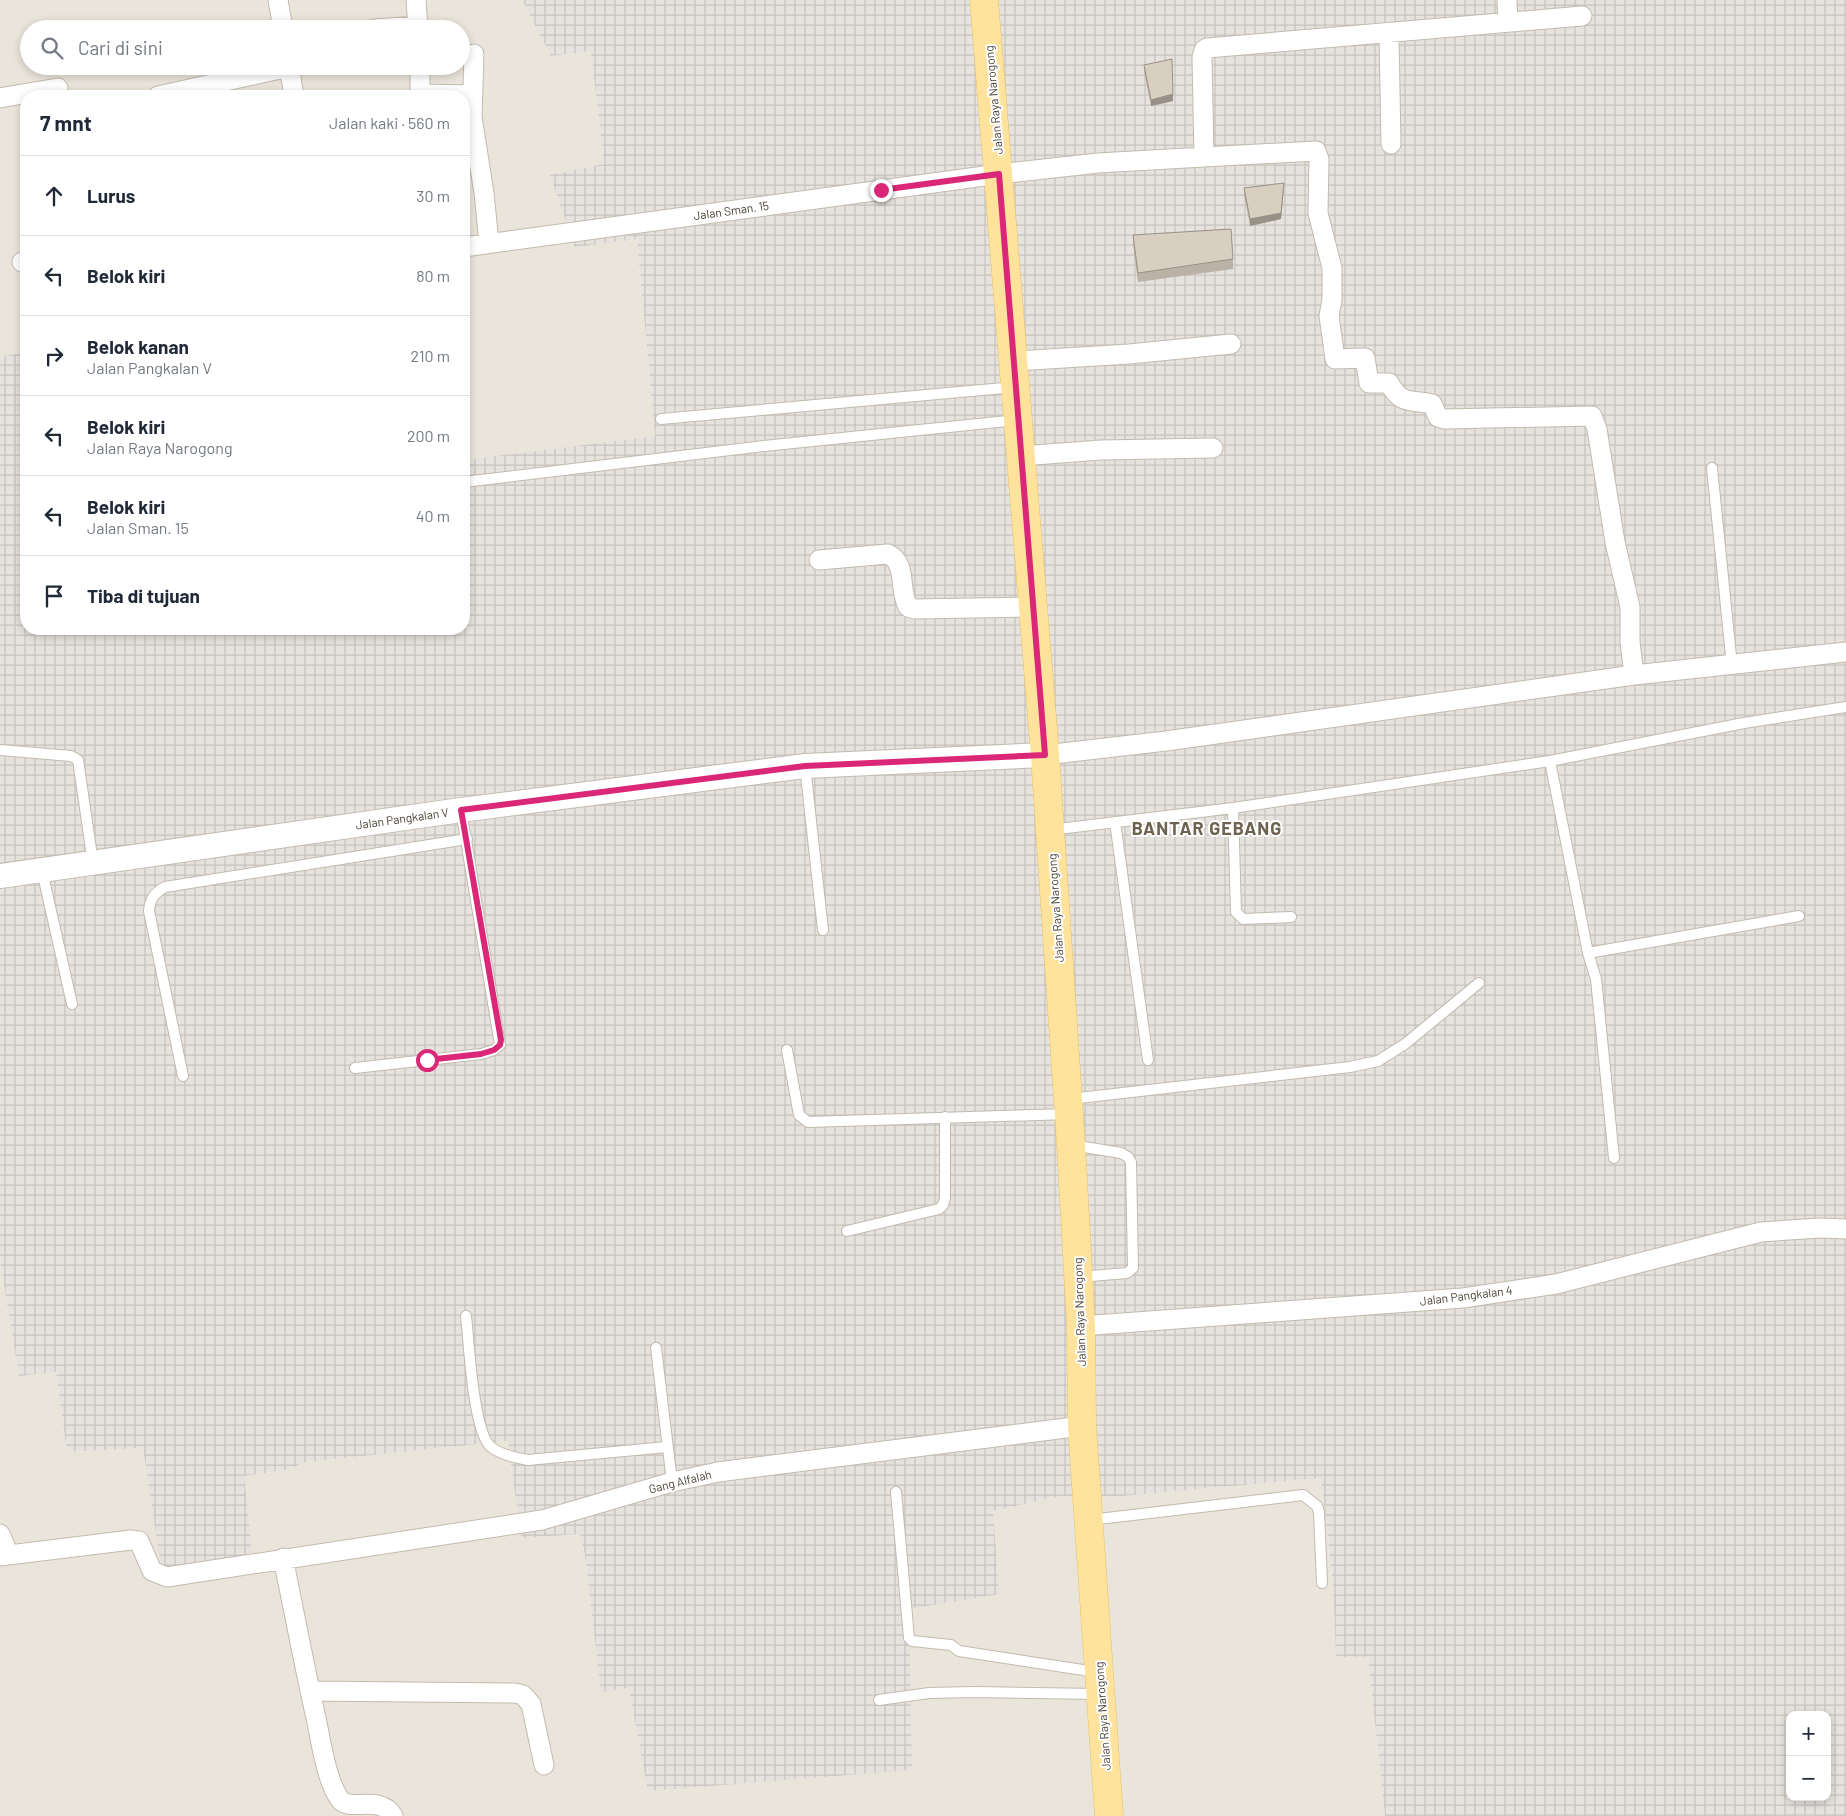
<!DOCTYPE html>
<html lang="id">
<head>
<meta charset="utf-8">
<style>
  body { margin:0; font-family:Barlow,sans-serif; background:#f2f2f3; color:#1f2937 }
  .controls { position:absolute; right:15px; bottom:15px; display:grid; overflow:hidden; border-radius:10px; box-shadow:0 2px 8px #0003 }
  .controls button { width:45px; height:45px; display:grid; place-items:center; padding:0; border:0; border-bottom:1px solid #e0e1e3; background:#fff; color:#1f2937; font:25px sans-serif }
  .stop { position:absolute; width:15px; height:15px; margin:-11px; border:4px solid #db2777; border-radius:50%; background:#fff }
  .stop.end { background:#db2777; border-color:#fff; box-shadow:0 1px 5px #0008 }
  .list { margin:0; padding:0; list-style:none }
  h2 { display:flex; justify-content:space-between; align-items:center; height:65px; margin:0; padding:0 20px; font-size:21px }
  h2 small { font-size:16px; font-weight:400; color:#747a83 }
  .list li { display:grid; grid-template-columns:32px 1fr auto; gap:15px; align-items:center; box-sizing:border-box; height:80px; padding:0 20px; border-top:1px solid #e0e1e3 }
  .list b { display:block; font-size:19px; white-space:nowrap }
  .list p { margin:0; font-size:16px; white-space:nowrap; color:#747a83 }
  .list em { font-size:16px; font-style:normal; color:#747a83 }
  .icon { flex:none; width:28px; height:28px; fill:none; stroke:currentColor; stroke-width:2; stroke-linecap:round; stroke-linejoin:round }
  .map { position:relative; flex:none; width:1846px; height:1816px; overflow:hidden }
  .search { position:absolute; background:#fff; box-shadow:0 2px 8px #0003; left:20px; top:20px; width:450px; height:55px; display:flex; align-items:center; gap:12px; box-sizing:border-box; padding:0 18px; border-radius:28px; color:#747a83; font-size:19px }
  .panel { position:absolute; background:#fff; box-shadow:0 2px 8px #0003; left:20px; top:90px; width:450px; height:545px; border-radius:20px }
  .map>svg:first-child { display:block }
  .residential { fill:#eae5da; fill-rule:evenodd }
  .industrial { fill:url(#industrial-grid); fill-rule:evenodd }
  .lines { fill:none; stroke-linecap:round; stroke-linejoin:round }
  .service-casing { stroke:#c2bbae; stroke-width:12 }
  .minor-casing { stroke:#c2bbae; stroke-width:21 }
  .tertiary-casing { stroke:#c2bbae; stroke-width:26 }
  .primary-casing { stroke:#e6c16a; stroke-width:29 }
  .service { stroke:#fff; stroke-width:10 }
  .minor { stroke:#fff; stroke-width:19 }
  .tertiary { stroke:#fff; stroke-width:24 }
  .primary { stroke:#ffe39c; stroke-width:28 }
  .wall { fill:#bab2a6 }
  .shaded-wall { fill:#979187 }
  .building { fill:#d8cfc1; stroke:#979187 }
  .route { stroke:#db2777; stroke-width:6 }
  .labels { text-anchor:middle; dominant-baseline:central; stroke-width:4; stroke-linejoin:round; paint-order:stroke }
  .street-label { font-size:12px; fill:#4b4439; stroke:#fff }
  .district-label { font-size:18px; font-weight:bold; letter-spacing:1px; fill:#6e6250; stroke:#fff }
</style>
</head>
<body>
<div class="map">
<svg width="1846" height="1816" viewBox="0 0 1846 1816">
  <defs>
    <pattern id="industrial-grid" width="8" height="8" patternUnits="userSpaceOnUse" patternTransform="scale(1.25)"><rect width="8" height="8" fill="#e6e2dd"/><path d="M0 4h8M4 0v8" fill="none" stroke="#c7c3be"/></pattern>
  </defs>
  <rect width="100%" height="100%" fill="#f6f3ec"/>
  <path class="residential" d="M0 0H522L551 56 591 51 604 165 551 176 637 239 655 437 464 460V96H26V352L0 357ZM29 29H461V66H29Z
    M0 1262 19 1375 56 1372 67 1452 143 1448 244 1476 286 1470 306 1462 508 1441 521 1538 580 1533 585 1555 601 1691 629 1688 649 1791 909 1609 992 1511 1060 1496H1123L1321 1478 1333 1584 1336 1657H1368L1385 1816H0Z"/>
  <path class="industrial" d="M522 0H1846V1816H1385L1368 1657H1336L1333 1584 1321 1478 1123 1496H1060L993 1511 999 1594 909 1609 912 1770 648 1791 629 1688 601 1692 585 1555 580 1534 521 1538 508 1441 306 1462 286 1470 244 1476 254 1572 163 1579 143 1448 67 1452 56 1372 19 1376 0 1261V357L26 352V629H464V460L655 436 637 239 575 247 550 175 604 164 591 51 551 56ZM1790 1715H1827V1797H1790Z"/>
  <g class="lines">
    <defs>
      <path id="service" d="M661 419 1015 387
        M1712 468 1732 666
        M464 482 764 446 1017 420
        M0 750 71 756 78 760 93 863
        M1550 761 1588 953 1596 979 1614 1158
        M805 766 823 930
        M1233 808 1236 912 1243 919 1291 917
        M1115 822 1148 1060
        M1050 830 1233 808 1550 761 1744 723 1846 707
        M42 871 72 1004
        M1588 953 1799 916
        M787 1050 799 1115 808 1122 1069 1114
        M355 1068 481 1054 494 1050 500 1045 461 810
        M183 1076 149 911C150 899 154 893 165 887L467 839
        M1070 1099 1350 1067 1378 1061 1405 1044 1479 983
        M1072 1145 1121 1153 1128 1157 1131 1162 1133 1268 1127 1273 1079 1277
        M847 1231 939 1209 943 1205 945 1198V1117
        M466 1316C469 1342 473 1432 491 1447 501 1455 516 1458 528 1460L667 1447
        M656 1348 672 1482
        M896 1492 909 1638 912 1641 951 1645 959 1651 1096 1672
        M1090 1520 1303 1495 1317 1506 1319 1512 1322 1583
        M879 1700 929 1693 975 1692 1100 1694"/>
      <path id="minor" d="M278 0 283 29
        M416 0 418 29
        M1507 0 1508 22
        M374 29 417 26
        M1389 34 1391 144
        M474 54 472 117 484 193 489 243
        M289 66 294 96
        M420 66V94L471 95
        M158 96 289 67
        M0 98 58 88
        M1204 157 1316 151 1319 159 1318 213 1332 268V300L1329 316 1335 359 1365 358 1369 383H1389C1402 406 1410 399 1432 404L1438 417 1444 419 1592 416 1597 429 1615 542 1630 607V642L1634 675
        M464 247 999 174 1098 163 1204 157 1202 57 1204 50 1207 48 1582 16
        M22 262 26 261
        M1015 361 1129 354 1231 344
        M1021 456 1101 450 1213 448
        M819 560 888 554C908 564 898 589 908 607L915 609 1032 607
        M1045 755 1166 741 1634 675 1846 652
        M1081 1326 1463 1298 1556 1284 1761 1232 1820 1228 1846 1229
        M0 1534 9 1555
        M0 1556 131 1540 139 1541 152 1571 167 1577 542 1520 672 1482 718 1472 1082 1426
        M283 1558C294 1611 304 1665 316 1718 321 1741 326 1779 339 1798 348 1814 380 1793 393 1816
        M310 1691 515 1693 523 1695 531 1704 544 1765"/>
      <path id="tertiary" d="M0 876 461 810 805 766 1045 755"/>
      <path id="primary" d="M984 0 1045 755 1071 1145 1081 1326 1082 1426 1109 1816"/>
    </defs>
    <use href="#service" class="service-casing"/>
    <use href="#minor" class="minor-casing"/>
    <use href="#tertiary" class="tertiary-casing"/>
    <use href="#primary" class="primary-casing"/>
    <use href="#service" class="service"/>
    <use href="#minor" class="minor"/>
    <use href="#tertiary" class="tertiary"/>
    <use href="#primary" class="primary"/>
  </g>
  <path class="wall" d="M1144 65 1173 101 1151 106 1144 72Z
    M1244 188 1284 189 1281 219 1250 226 1244 194Z
    M1133 235 1233 259V269L1138 282 1133 244Z"/>
  <path class="shaded-wall" d="M1173 94V101L1151 106V100Z
    M1284 183 1281 219 1250 226V219Z"/>
  <path class="building" d="M1172 59 1173 94 1151 100 1144 65Z
    M1284 183 1281 213 1250 219 1244 188Z
    M1231 229 1233 259 1138 273 1133 235Z"/>
  <g class="lines">
    <path class="route" d="M427 1060 481 1054 494 1050 500 1045 501 1040 461 810 805 766 1045 755 999 174 881 190"/>
  </g>
  <g class="labels">
    <g class="street-label">
      <text transform="translate(993 100) rotate(-95)">Jalan Raya Narogong</text>
      <text transform="translate(731 210) rotate(-8)">Jalan Sman. 15</text>
      <text transform="translate(402 818) rotate(-8)">Jalan Pangkalan V</text>
      <text transform="translate(1055 908) rotate(-94)">Jalan Raya Narogong</text>
      <text transform="translate(1466 1295) rotate(-7)">Jalan Pangkalan 4</text>
      <text transform="translate(1079 1312) rotate(-92)">Jalan Raya Narogong</text>
      <text transform="translate(680 1481) rotate(-14)">Gang Alfalah</text>
      <text transform="translate(1102 1716) rotate(-94)">Jalan Raya Narogong</text>
    </g>
    <g class="district-label">
      <text x="1207" y="828">BANTAR GEBANG</text>
    </g>
  </g>
</svg>
<div class="controls">
<button>+</button>
<button>−</button>
</div>
<div class="stop" style="left:427px;top:1060px"></div>
<div class="stop end" style="left:881px;top:190px"></div>
<div class="search"><svg class="icon" aria-label="search" viewBox="0 0 24 24"><circle cx="10" cy="10" r="6"/><path d="M15 15l6 6"/></svg>Cari di sini</div>
<section class="panel">
<h2>7 mnt<small>Jalan kaki · 560 m</small></h2>
<ul class="list">
<li><svg class="icon" aria-label="ahead" viewBox="0 0 24 24"><path d="M12 20V5M6 11l6-6 6 6"/></svg><div><b>Lurus</b></div><em>30 m</em></li>
<li><svg class="icon" aria-label="left" viewBox="0 0 24 24"><path d="M17 20v-9H6M10 6l-5 5 5 5"/></svg><div><b>Belok kiri</b></div><em>80 m</em></li>
<li><svg class="icon" aria-label="right" viewBox="0 0 24 24"><path d="M7 20v-9h11M14 6l5 5-5 5"/></svg><div><b>Belok kanan</b><p>Jalan Pangkalan V</p></div><em>210 m</em></li>
<li><svg class="icon" aria-label="left" viewBox="0 0 24 24"><path d="M17 20v-9H6M10 6l-5 5 5 5"/></svg><div><b>Belok kiri</b><p>Jalan Raya Narogong</p></div><em>200 m</em></li>
<li><svg class="icon" aria-label="left" viewBox="0 0 24 24"><path d="M17 20v-9H6M10 6l-5 5 5 5"/></svg><div><b>Belok kiri</b><p>Jalan Sman. 15</p></div><em>40 m</em></li>
<li><svg class="icon" aria-label="arrive" viewBox="0 0 24 24"><path d="M6 21V4h12l-3 4 3 4H6"/></svg><div><b>Tiba di tujuan</b></div></li>
</ul>
</section>
</div>
</body>
</html>
